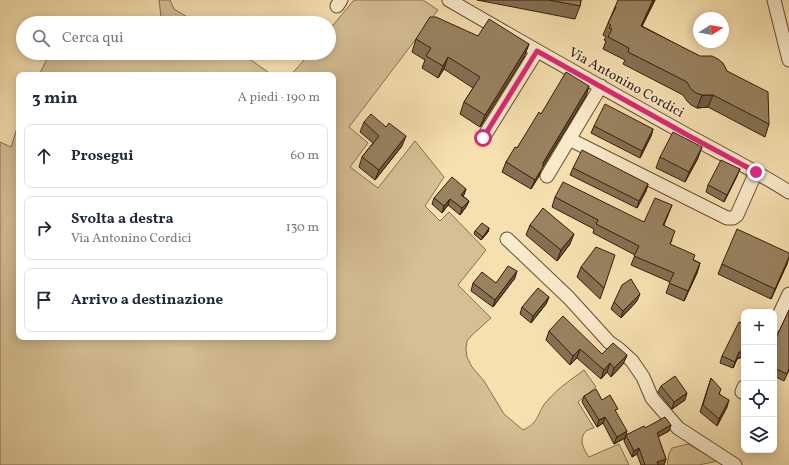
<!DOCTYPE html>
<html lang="it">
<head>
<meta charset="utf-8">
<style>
  body { margin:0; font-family:Vollkorn,serif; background:#f6f6f7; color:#1f2937 }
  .controls { position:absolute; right:12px; bottom:12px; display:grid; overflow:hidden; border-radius:8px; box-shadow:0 2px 10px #0003 }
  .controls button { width:36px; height:36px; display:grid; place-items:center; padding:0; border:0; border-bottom:1px solid #e0e1e3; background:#fff; color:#1f2937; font:20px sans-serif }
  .compass { position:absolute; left:693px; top:12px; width:36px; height:36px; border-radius:50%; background:#fff; box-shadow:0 2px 10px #0003; rotate:79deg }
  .stop { position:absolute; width:12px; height:12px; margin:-9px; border:3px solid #db2777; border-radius:50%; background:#fff }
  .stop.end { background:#db2777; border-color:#fff; box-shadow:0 1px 4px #0008 }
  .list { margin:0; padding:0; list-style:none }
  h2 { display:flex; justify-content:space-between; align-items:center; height:52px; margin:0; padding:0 16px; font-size:17px }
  h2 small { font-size:13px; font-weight:400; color:#747a83 }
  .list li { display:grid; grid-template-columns:26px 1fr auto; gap:12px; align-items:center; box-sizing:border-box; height:64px; margin:0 8px 8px; padding:0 8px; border:1px solid #e0e1e3; border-radius:8px }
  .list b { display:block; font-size:15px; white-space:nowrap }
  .list p { margin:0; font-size:13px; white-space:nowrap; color:#747a83 }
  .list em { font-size:13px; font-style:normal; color:#747a83 }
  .icon { flex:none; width:22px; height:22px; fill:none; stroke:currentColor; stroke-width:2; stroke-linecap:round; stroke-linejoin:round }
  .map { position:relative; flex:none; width:789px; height:465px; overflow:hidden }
  .search { position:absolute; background:#fff; box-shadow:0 2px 10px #0003; left:16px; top:16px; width:320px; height:44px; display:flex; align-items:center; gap:10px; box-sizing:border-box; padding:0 14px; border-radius:22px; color:#747a83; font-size:15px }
  .panel { position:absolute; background:#fff; box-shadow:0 2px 10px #0003; left:16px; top:72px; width:320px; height:268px; border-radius:8px }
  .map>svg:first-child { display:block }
  .grass { fill:#d6bf94; stroke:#856e4e }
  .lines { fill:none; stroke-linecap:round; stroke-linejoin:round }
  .street-casing { stroke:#654d33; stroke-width:15 }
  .street { stroke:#faebcc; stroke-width:13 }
  .wall { fill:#847053; stroke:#341c09 }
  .shaded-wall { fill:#6b5b43; stroke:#341c09 }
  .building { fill:#998260; stroke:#341c09 }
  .route { stroke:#db2777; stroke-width:5 }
  .labels { text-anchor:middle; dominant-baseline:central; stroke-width:3; stroke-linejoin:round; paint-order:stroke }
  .street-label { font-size:14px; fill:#341c09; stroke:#faebcc }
</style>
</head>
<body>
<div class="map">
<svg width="789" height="465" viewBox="0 0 789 465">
  <rect width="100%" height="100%" fill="#f7e0b0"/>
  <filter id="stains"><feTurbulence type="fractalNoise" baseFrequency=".005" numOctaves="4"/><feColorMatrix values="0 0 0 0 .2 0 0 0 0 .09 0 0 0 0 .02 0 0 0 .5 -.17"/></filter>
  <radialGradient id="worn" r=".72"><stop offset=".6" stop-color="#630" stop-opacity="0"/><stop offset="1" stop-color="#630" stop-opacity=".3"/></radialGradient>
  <path class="grass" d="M159 0H170L174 9 197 23H155L161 17Z
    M354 0H423L438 10 349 127 368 143 350 167 378 188 415 141 444 177 425 206 440 221 449 212 486 250 458 285 491 318 472 335 467 341 466 349 467 357 472 367 484 381 504 414 523 430C540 423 537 411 548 400 558 388 572 379 584 370L596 387 578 402 594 428C577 431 581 447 589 457L619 444 629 465H0V142L11 147 19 122V337H333V75H291L310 53H329V30Z
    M50 53H241L272 75H39Z
    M688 444 717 461 699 465H667L669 454 672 448Z"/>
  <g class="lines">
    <defs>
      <path id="street" d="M449 0C528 46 608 91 689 136 722 154 756 171 789 192
        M774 0 789 60
        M337 6 341 0
        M483 138 537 51
        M569 139 727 218H733L737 215 756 172
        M547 176 601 86
        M507 239 569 298 609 342 620 350 632 361 643 377 652 398 678 428 735 465
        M774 326 789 294
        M742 392 744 387"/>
    </defs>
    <use href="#street" class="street-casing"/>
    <use href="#street" class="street"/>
  </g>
  <path class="wall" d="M477 0H581L580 6 575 19Z
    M655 0 642 26 727 71 769 124 765 137 708 107 697 108 691 105 687 101 683 95 623 64 625 60 603 49 606 41 604 40 606 37 603 35 615 7Z
    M478 36 529 44 524 57 480 127 460 114 464 102 473 88 444 69 438 78 422 68 425 60 412 52 416 39Z
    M589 86 586 96 541 170 539 176 531 189 502 172 506 162 517 148 541 114Z
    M364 122 402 146 375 180 359 167 362 157 373 143 360 132Z
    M594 126 653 129 651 136 640 158 591 133Z
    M660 157 698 158 685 182 656 168Z
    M573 168 648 184 646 191 637 208 570 175Z
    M737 176 724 202 706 192 708 185Z
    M466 189 463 196 469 201 466 207 460 215 448 205 442 213 432 204 434 198Z
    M555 197 644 222 668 215 664 225 672 240 670 244 694 260 700 263 697 273 684 301 666 293 670 282 631 265 635 255 593 233 594 229 552 207Z
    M530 225 570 244 557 261 526 235Z
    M489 228 488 232 481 240 474 234 475 231Z
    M722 264H787L771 299 718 274Z
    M581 267 604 288 600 299 577 277Z
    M515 278 493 307 471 291 473 283H496Z
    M549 297 546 304 531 323 520 314 522 307Z
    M637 301 621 318 611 309 614 302Z
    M549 331 602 354 627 355 623 364 611 377 607 372 601 379 577 358 570 365 546 340Z
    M774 342 789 370 784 381 774 376Z
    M722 356 742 357 737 359 733 368 720 363Z
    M711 378 727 407 717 426 700 412Z
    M661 386 685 400 672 409 658 392Z
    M584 396 602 400 616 413 625 438 614 444 603 423 597 427 582 402Z
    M671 425 669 431 658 437 666 459 664 465H641L637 454 632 457 624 441 626 435 645 428Z"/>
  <path class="shaded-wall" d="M653 0H655L636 38 641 26Z
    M529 44 524 57 480 127 485 115Z
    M448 57 444 69 438 78 443 66Z
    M589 86 586 96 541 170 539 176 531 189 535 180 543 163Z
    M702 95H713L708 107 697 108Z
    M653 129 651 136 640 158 642 151Z
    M406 136 402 146 375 180 379 170Z
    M702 147 698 158 685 182 689 172Z
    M740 169 737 176 724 202 727 195Z
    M648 184 646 191 637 208 639 201Z
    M466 189 464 195 459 201 461 195Z
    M450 199 448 205 442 213 444 206Z
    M469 201 466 207 460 215 462 208Z
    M672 205 668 215 659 235 663 225Z
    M489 228 488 232 481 240Z
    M574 234 570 244 557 261 561 250Z
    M789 257 787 264 771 299 775 289Z
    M700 263 697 273 684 301 688 291Z
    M517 271 515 278 493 307 495 300Z
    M640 294 637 301 621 318 623 311Z
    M549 297 546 304 531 323 533 316Z
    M580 349 577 358 570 365 573 356Z
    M744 351 742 357 737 359 733 368 739 352Z
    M627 355 623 364 611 377 614 368Z
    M610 363 607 372 601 379 604 370Z
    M687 393 685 400 672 409 674 402Z
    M729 400 727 407 717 426 719 419Z
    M605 417 603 423 597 427 599 420Z
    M671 425 669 431 654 439 657 433Z
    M627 431 625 438 614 444 617 437Z
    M639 448 637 454 632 457 634 451Z
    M666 459 664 465H656L657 462Z"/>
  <path class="building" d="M549 0H581L580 6Z
    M618 0H653L641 26 700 56H712L718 59 723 63 727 71 768 92 769 124 713 95H702L696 93 691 89 687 82 628 52 629 48 608 37 612 29 609 28 611 25 608 23 616 7H615Z
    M430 17H436L478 36 489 19 529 44 485 115 464 102 480 77 448 57 443 66 426 56 431 48 416 39Z
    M566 72 589 86 543 163V167L535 180 506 162 515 147 517 148 539 112 541 114Z
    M605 104 653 129 642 151 594 126Z
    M371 114 386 127 389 123 406 136 379 170 362 157 379 136 364 122Z
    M673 132 702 147 689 172 660 157Z
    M582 150 648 184 639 201 573 168Z
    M721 160 740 169 727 195 708 185Z
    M452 177 466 189 461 195 469 201 462 208 450 199 444 206 434 198Z
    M563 182 644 222 655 198 672 205 663 225 675 231 670 244 695 255 693 260 700 263 688 291 669 283 674 273 634 256 639 246 596 224 598 220 555 197Z
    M543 208 574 234 561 250 530 225Z
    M482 223 489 228 483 237 475 231Z
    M737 229 789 253V257L775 289 722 264Z
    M596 247 615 255 604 288 581 267Z
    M508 266 517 271 495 300 473 283 482 272 496 283Z
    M631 279 640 294 623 311 614 302 622 285Z
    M538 288 549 297 533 316 522 307Z
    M789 310V369L787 374 774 368V342Z
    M563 316 602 354 613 343 627 355 614 368 610 363 604 370 580 349 573 356 549 331Z
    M744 321V351L739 352 735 362 722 356 739 322 743 323Z
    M675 376 687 393 674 402 661 386Z
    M711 378 721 389 719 394 729 400 719 419 703 405Z
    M596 389 602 400 610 395 618 409 615 410 627 431 617 437 605 417 599 420 584 396Z
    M665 417 671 425 657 433 666 459 657 462 658 465H645L639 448 634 451 626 435 644 426 645 428Z
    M774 430 776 431 774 436Z"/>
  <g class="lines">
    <path class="route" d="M483 138 537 51 691 137 756 172"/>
  </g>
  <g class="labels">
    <g class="street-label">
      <text transform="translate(626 83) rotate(29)">Via Antonino Cordici</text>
    </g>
  </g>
  <rect width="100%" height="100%" filter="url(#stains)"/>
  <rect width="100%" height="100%" fill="url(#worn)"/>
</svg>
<div class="controls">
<button>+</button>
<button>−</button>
<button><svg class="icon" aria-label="locate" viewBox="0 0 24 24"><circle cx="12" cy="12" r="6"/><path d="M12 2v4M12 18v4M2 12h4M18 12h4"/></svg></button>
<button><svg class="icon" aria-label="layers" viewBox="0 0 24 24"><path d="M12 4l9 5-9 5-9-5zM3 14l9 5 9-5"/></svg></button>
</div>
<svg class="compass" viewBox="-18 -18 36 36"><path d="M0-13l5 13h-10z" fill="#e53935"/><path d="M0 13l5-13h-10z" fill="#747a83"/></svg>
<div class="stop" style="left:483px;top:138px"></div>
<div class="stop end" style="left:756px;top:172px"></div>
<div class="search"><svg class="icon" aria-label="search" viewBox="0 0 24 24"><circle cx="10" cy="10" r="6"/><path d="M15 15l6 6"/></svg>Cerca qui</div>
<section class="panel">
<h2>3 min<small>A piedi · 190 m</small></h2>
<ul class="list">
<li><svg class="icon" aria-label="ahead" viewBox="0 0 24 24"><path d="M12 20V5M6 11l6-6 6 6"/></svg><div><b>Prosegui</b></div><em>60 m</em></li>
<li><svg class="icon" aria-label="right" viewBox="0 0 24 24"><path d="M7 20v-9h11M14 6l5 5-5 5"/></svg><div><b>Svolta a destra</b><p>Via Antonino Cordici</p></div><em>130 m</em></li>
<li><svg class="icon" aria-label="arrive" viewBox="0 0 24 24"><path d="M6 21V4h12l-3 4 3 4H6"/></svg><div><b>Arrivo a destinazione</b></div></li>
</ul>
</section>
</div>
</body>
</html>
